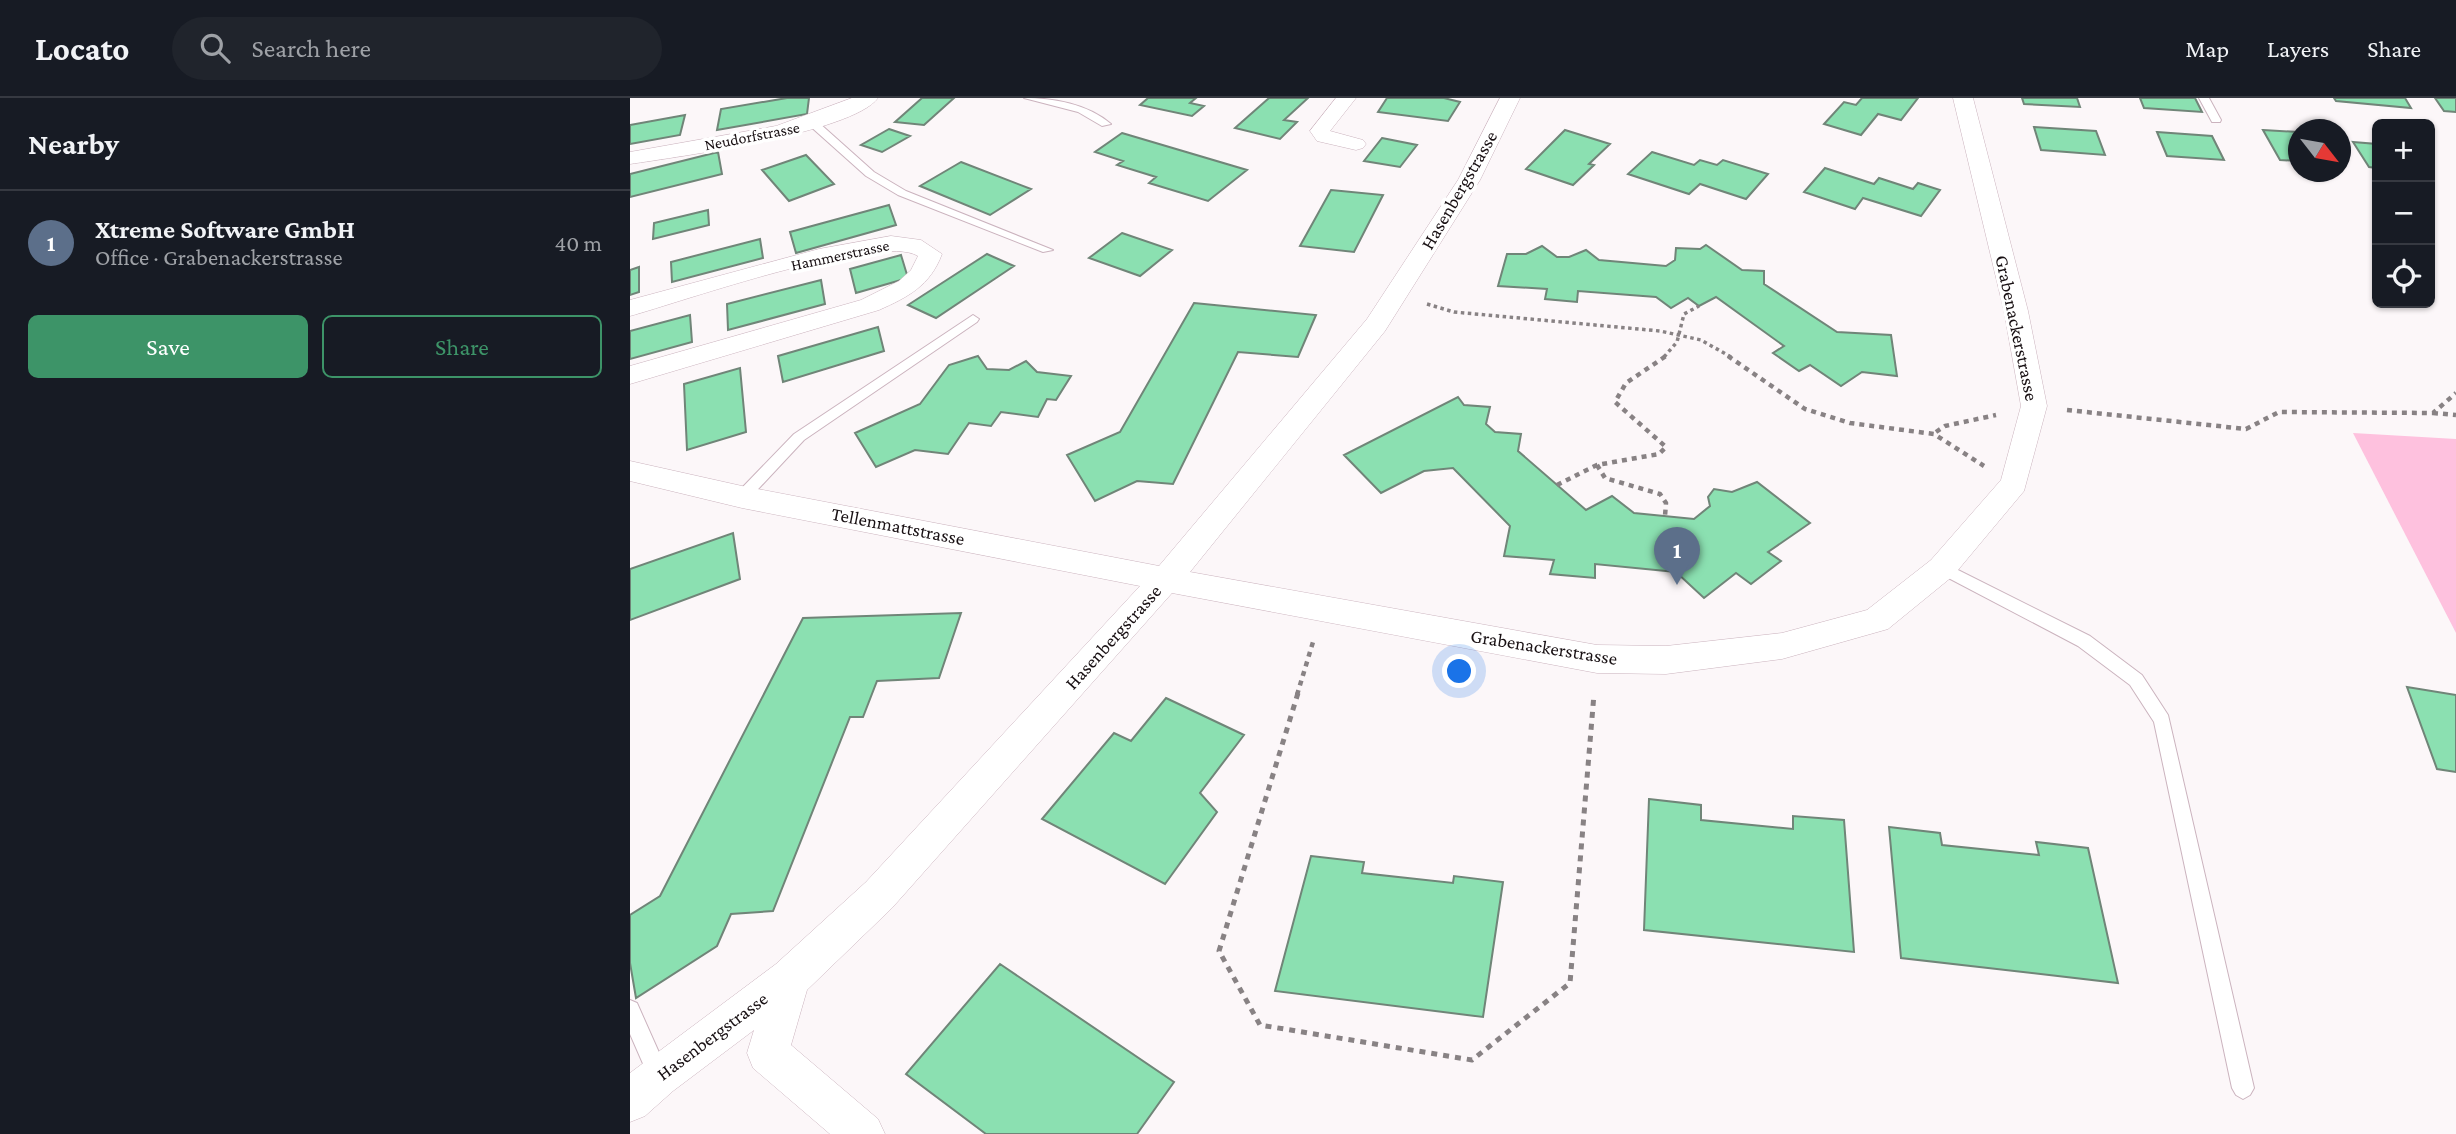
<!DOCTYPE html>
<html lang="en">
<head>
<meta charset="utf-8">
<style>
  body { margin:0; font-family:"Crimson Pro",serif; background:#20242c; color:#f1f3f6 }
  .controls { position:absolute; right:21px; top:21px; display:grid; overflow:hidden; border-radius:10px; box-shadow:0 2px 5px #0004 }
  .controls button { width:63px; height:63px; display:grid; place-items:center; padding:0; border:0; border-bottom:2px solid #363941; background:#171b24; color:#f1f3f6; font:35px sans-serif }
  .compass { position:absolute; left:1658px; top:21px; width:63px; height:63px; border-radius:50%; background:#171b24; box-shadow:0 2px 5px #0004; rotate:121deg }
  .you { position:absolute; left:830px; top:574px; width:24px; height:24px; margin:-18px; border:5px solid #fff; border-radius:50%; background:#1a73e8; box-shadow:0 0 0 10px #1a73e833 }
  .badge { display:grid; place-items:center; width:46px; height:46px; border-radius:50%; background:#3d9468; color:#fff; font-size:23px; font-weight:700 }
  .pin { position:absolute; translate:-50% -58px; filter:drop-shadow(0 2px 4px #0008) }
  .pin::after { content:''; position:absolute; top:37px; width:24px; height:21px; background:inherit; clip-path:polygon(0 0,100% 0,50% 100%) }
  .list { margin:0; padding:0; list-style:none }
  h2 { display:flex; justify-content:space-between; align-items:center; height:91px; margin:0; padding:0 28px; font-size:30px }
  h2 small { font-size:23px; font-weight:400; color:#9ea1a6 }
  .list li { display:grid; grid-template-columns:46px 1fr auto; gap:21px; align-items:center; box-sizing:border-box; height:105px; padding:0 28px; border-top:2px solid #363941 }
  .list b { display:block; font-size:26px; white-space:nowrap }
  .list p { margin:0; font-size:23px; white-space:nowrap; color:#9ea1a6 }
  .list em { font-size:23px; font-style:normal; color:#9ea1a6 }
  .actions { display:flex; gap:14px; padding:21px 28px }
  .actions a { flex:1; padding:16px 0; border:2px solid #3d9468; border-radius:10px; text-align:center; font-size:24px; color:#3d9468 }
  .actions .main { background:#3d9468; color:#fff }
  .icon { flex:none; width:38px; height:38px; fill:none; stroke:currentColor; stroke-width:2; stroke-linecap:round; stroke-linejoin:round }
  .map { position:relative; flex:none; width:1826px; height:1036px; overflow:hidden }
  header { display:flex; align-items:center; gap:42px; box-sizing:border-box; height:98px; padding:0 35px; background:#171b24; border-bottom:2px solid #363941 }
  header strong { font-size:33px }
  nav { display:flex; gap:38px; margin-inline-start:auto; font-size:24px }
  .search { width:490px; height:63px; background:#20242c; display:flex; align-items:center; gap:18px; box-sizing:border-box; padding:0 24px; border-radius:38px; color:#9ea1a6; font-size:26px }
  main { display:flex }
  aside { flex:1; background:#171b24 }
  .map>svg:first-child { display:block }
  .green { fill:#fec1de }
  .building { fill:#8be0b1; stroke:#708578; stroke-width:2 }
  .lines { fill:none; stroke-linecap:round; stroke-linejoin:round }
  .service-casing { stroke:#cbb3be; stroke-width:2 }
  .minor-casing { stroke:#cbb3be; stroke-width:1 }
  .path-far2 { stroke:#888284; stroke-width:3.5; stroke-dasharray:3.5 3.5; stroke-linecap:butt }
  .path-far1 { stroke:#888284; stroke-width:4.5; stroke-dasharray:5 5; stroke-linecap:butt }
  .path { stroke:#888284; stroke-width:5; stroke-dasharray:6 6; stroke-linecap:butt }
  .service { fill:#fff; fill-rule:evenodd }
  .minor { fill:#fff; fill-rule:evenodd }
  .labels { text-anchor:middle; dominant-baseline:central; stroke-width:7; stroke-linejoin:round; paint-order:stroke }
  .far-street-label { font-size:16px; fill:#181013; stroke:#fff }
  .street-label { font-size:19px; fill:#181013; stroke:#fff }
</style>
</head>
<body>
<header>
<strong>Locato</strong>
<div class="search"><svg class="icon" aria-label="search" viewBox="0 0 24 24"><circle cx="10" cy="10" r="6"/><path d="M15 15l6 6"/></svg>Search here</div>
<nav><a>Map</a><a>Layers</a><a>Share</a></nav>
</header>
<main>
<aside>
<h2>Nearby<small></small></h2>
<ul class="list">
<li><span class="badge" style="background:#5c6f8a">1</span><div><b>Xtreme Software GmbH</b><p>Office · Grabenackerstrasse</p></div><em>40 m</em></li>
</ul>
<div class="actions"><a class="main">Save</a><a>Share</a></div>
</aside>
<div class="map">
<svg width="1826" height="1036" viewBox="0 0 1826 1036">
  <rect width="100%" height="100%" fill="#fcf7f9"/>
  <path class="green" d="M1723 335 1826 341V535Z"/>
  <path class="building" d="M157 0H179L177 16 87 32 91 11Z
    M292 0H324L294 27 265 24Z
    M518 0H566L560 5 574 8 562 18 510 7Z
    M639 0H678L654 22 667 24 650 41 605 30Z
    M757 0H814L830 4 818 23 748 14Z
    M1232 0H1288L1271 22 1248 16 1231 37 1194 26 1214 4 1226 7Z
    M1392 0H1447L1450 9 1394 6Z
    M1510 0H1565L1572 14 1514 10Z
    M1704 0H1775L1781 10 1706 3Z
    M1805 0H1826V14L1814 13Z
    M55 17 50 37 0 46V27Z
    M1404 29 1466 33 1475 57 1411 52Z
    M259 31 280 38 252 54 231 47Z
    M935 32 980 46 959 66 964 67 943 87 896 71Z
    M1633 32 1668 34V63L1650 62Z
    M1527 34 1582 38 1594 62 1537 58Z
    M492 35 617 72 578 103 519 85 526 79 487 67 493 63 465 54Z
    M752 40 787 47 770 69 734 63Z
    M1723 44 1747 46V70L1739 69Z
    M88 54 92 76 0 99V76Z
    M1022 54 1064 67 1070 62 1087 67 1093 62 1138 76 1116 101 1070 86 1059 96 998 76Z
    M176 57 204 86 159 103 132 72Z
    M331 64 401 91 360 117 290 88Z
    M1195 70 1244 86 1249 80 1283 91 1288 85 1310 92 1291 118 1233 100 1225 111 1174 94Z
    M701 92 753 97 724 154 670 148Z
    M259 107 266 127 166 155 160 134Z
    M78 112 79 127 23 141 24 125Z
    M492 135 542 152 510 178 459 160Z
    M130 141 133 160 42 184 41 164Z
    M1076 147 1112 172 1134 173V186L1207 234 1261 237 1267 278 1232 274 1211 288 1180 267 1169 273 1143 255 1154 248 1086 199 1069 208 1058 200 1041 210 1026 199 948 193 947 204 915 201 917 191 868 188 877 156H896L912 148 927 159H939L956 152 969 162 1036 168 1045 162 1046 150 1070 151Z
    M357 156 384 168 306 220 278 207Z
    M271 157 278 180 226 195 220 171Z
    M9 169V194L0 197V172Z
    M191 182 195 206 98 232 97 206Z
    M564 205 686 217 668 259 608 254 543 386 507 383 465 403 437 357 490 334Z
    M60 217 62 244 0 261V233Z
    M248 229 254 253 153 284 148 258Z
    M348 258 357 271 379 272 396 263 407 274 441 278 426 302 417 301 408 319 371 314 361 328 339 325 318 356 285 352 246 369 225 335 290 306 319 267Z
    M110 270 116 334 57 352 54 286Z
    M828 299 834 307 860 309 856 326 865 334 891 336 888 353 956 412 982 398 1004 415 1064 421 1080 408 1078 399 1084 391 1102 394 1127 384 1180 425 1138 454 1151 463 1121 486 1106 475 1074 500 1046 474 965 466V480L920 476 924 462 874 458 880 428 823 370 794 373 751 395 714 357Z
    M103 435 110 481 0 522V471Z
    M331 515 309 580 247 583 233 619H220L143 813 101 816 87 848 6 900 0 865V817L30 798 173 520Z
    M1777 589 1826 597V674L1807 671Z
    M536 600 614 637 570 695 587 714 535 786 412 721 484 635 501 643Z
    M1019 701 1071 707V722L1163 731V718L1214 722 1224 854 1014 832Z
    M1259 729 1310 735 1312 747 1409 757 1406 744 1458 750 1488 885 1271 860Z
    M681 758 734 764 732 775 823 785 824 778 873 784 853 919 645 893Z
    M370 866 544 984 507 1036H356L276 976Z"/>
  <g class="lines">
    <defs>
      <path id="service" d="M394 0C423 0 458 6 481 26L472 28 448 14Z
        M1569 0H1579L1591 22 1590 24H1582Z
        M180 24H188L244 74 276 93 423 152 413 154 268 97 236 78 180 28Z
        M343 217 349 221 347 224 174 342 117 403H107L105 399 107 395 164 336Z
        M1312 464 1460 538 1512 577 1538 617 1624 990 1620 997 1613 1001 1606 997 1602 990 1524 624 1500 587 1448 548 1307 474 1304 470 1307 466Z
        M0 902 7 905 39 977 35 984 28 988 21 984 0 936Z"/>
      <path id="minor" d="M222 0H248C222 35 47 59 0 66V54L146 28Z
        M706 0H726L700 33 733 42 736 46 733 50 726 52 687 43 680 33Z
        M870 0H890L850 82 755 233 560 474 967 547 1036 548 1152 535 1237 512 1301 462 1371 382 1391 308 1374 213 1323 0H1343L1398 213 1417 308 1394 393 1323 478 1258 531 1152 561 1036 576 967 575 542 495 262 810 177 892 161 947 248 1021 255 1036H200L123 970 117 955 124 932 43 993 15 1018 0 1024V975L146 866 236 784 510 488 112 410 0 383V363L112 388 529 468 737 221 828 82Z
        M261 138 291 142 312 156C300 188 278 199 249 212L0 286V268L231 202 269 183 281 172 288 158C249 134 51 204 0 218V202L189 151Z"/>
    </defs>
    <use href="#service" class="service-casing"/>
    <use href="#minor" class="minor-casing"/>
    <path class="path-far2" d="M797 206 824 214 1030 233 1071 242 1101 259
      M1034 259 1047 244 1054 216 1069 208"/>
    <path class="path-far1" d="M1098 258 1175 311 1220 325 1304 336 1354 368
      M1437 312 1616 331 1649 314 1803 315 1826 295
      M1803 315 1826 317
      M1306 334 1315 328 1366 317
      M967 367 975 380 1030 396 1036 405 1035 418
      M927 387 967 367 1029 356 1036 349 985 304 996 285 1036 258
      M667 597 683 544"/>
    <path class="path" d="M668 595 589 853 630 927 842 962 940 885 964 596"/>
    <use href="#service" class="service"/>
    <use href="#minor" class="minor"/>
  </g>
  <g class="labels">
    <g class="far-street-label">
      <text transform="translate(122 38) rotate(-11)">Neudorfstrasse</text>
      <text transform="translate(210 157) rotate(-12)">Hammerstrasse</text>
    </g>
    <g class="street-label">
      <text transform="translate(829 92) rotate(-60)">Hasenbergstrasse</text>
      <text transform="translate(1387 230) rotate(78)">Grabenackerstrasse</text>
      <text transform="translate(268 428) rotate(11)">Tellenmattstrasse</text>
      <text transform="translate(483 539) rotate(-48)">Hasenbergstrasse</text>
      <text transform="translate(914 549) rotate(9)">Grabenackerstrasse</text>
      <text transform="translate(82 938) rotate(-37)">Hasenbergstrasse</text>
    </g>
  </g>
</svg>
<div class="controls">
<button>+</button>
<button>−</button>
<button><svg class="icon" aria-label="locate" viewBox="0 0 24 24"><circle cx="12" cy="12" r="6"/><path d="M12 2v4M12 18v4M2 12h4M18 12h4"/></svg></button>
</div>
<svg class="compass" viewBox="-18 -18 36 36"><path d="M0-13l5 13h-10z" fill="#e53935"/><path d="M0 13l5-13h-10z" fill="#9ea1a6"/></svg>
<div class="you"></div>
<div class="pin badge" style="left:1047px;top:487px;background:#5c6f8a">1</div>
</div>
</main>
</body>
</html>
